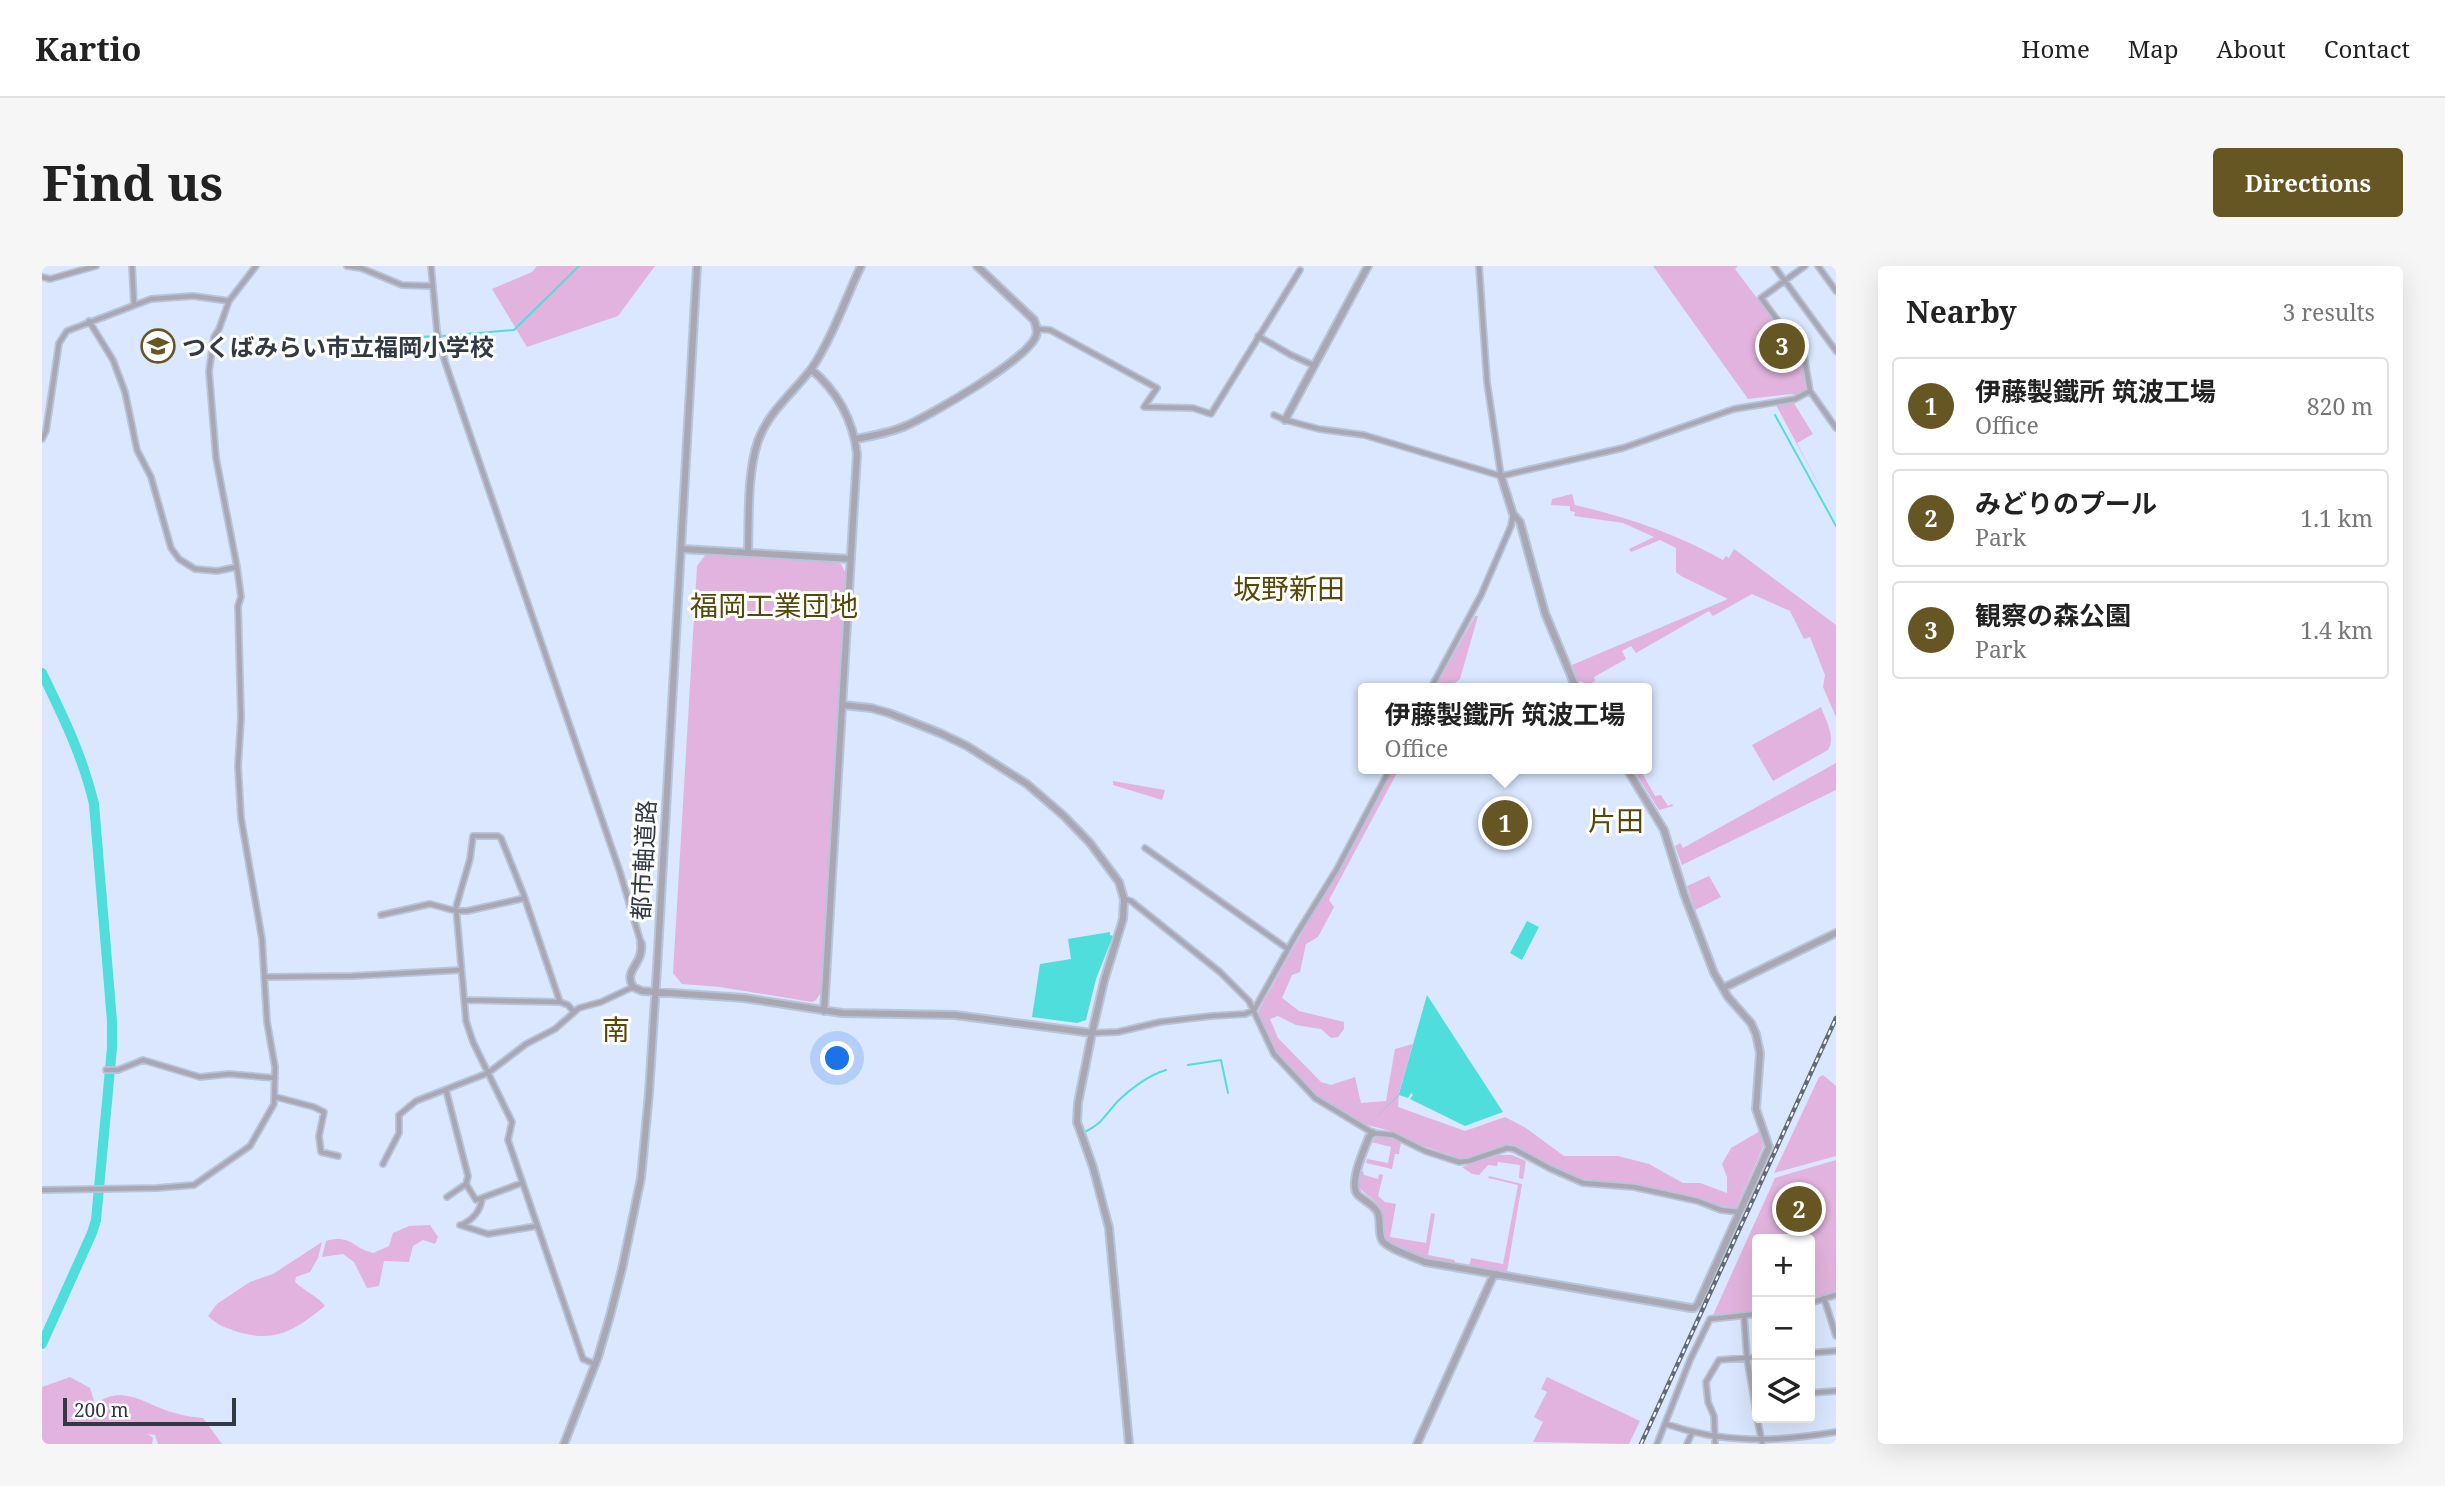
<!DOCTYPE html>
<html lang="en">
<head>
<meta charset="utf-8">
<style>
  body { margin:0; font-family:"Noto Serif","Noto Sans JP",serif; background:#f6f6f6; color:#222 }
  .controls { position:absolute; right:21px; bottom:21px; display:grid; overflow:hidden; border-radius:7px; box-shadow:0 7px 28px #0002 }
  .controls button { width:63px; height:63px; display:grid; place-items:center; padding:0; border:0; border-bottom:2px solid #e0e0e0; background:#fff; color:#222; font:35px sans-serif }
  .scale { position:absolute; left:21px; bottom:18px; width:173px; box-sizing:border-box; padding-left:7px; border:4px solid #323944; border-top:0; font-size:19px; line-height:24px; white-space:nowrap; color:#323944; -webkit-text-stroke:5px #fff; paint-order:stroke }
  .you { position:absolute; left:796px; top:793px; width:24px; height:24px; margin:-18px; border:5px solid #fff; border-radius:50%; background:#1a73e8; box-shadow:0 0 0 10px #1a73e833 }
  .badge { display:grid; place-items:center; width:46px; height:46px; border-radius:50%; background:#655623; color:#fff; font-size:23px; font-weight:700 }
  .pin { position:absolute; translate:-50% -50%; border:4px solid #fff; box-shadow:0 2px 7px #0006 }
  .popup { position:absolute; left:1316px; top:417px; width:294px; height:91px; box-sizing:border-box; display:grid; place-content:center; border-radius:7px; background:#fff; filter:drop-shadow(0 2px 5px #0005); font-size:23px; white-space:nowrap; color:#767676 }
  .popup b { font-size:26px; color:#222 }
  .popup::after { content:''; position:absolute; left:50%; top:100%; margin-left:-14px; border:14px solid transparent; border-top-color:#fff }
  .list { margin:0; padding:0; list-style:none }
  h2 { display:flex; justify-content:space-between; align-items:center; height:91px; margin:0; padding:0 28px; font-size:30px }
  h2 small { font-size:23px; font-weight:400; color:#767676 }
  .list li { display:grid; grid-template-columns:46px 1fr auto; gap:21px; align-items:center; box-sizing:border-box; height:98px; margin:0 14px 14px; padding:0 14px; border:2px solid #e0e0e0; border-radius:7px }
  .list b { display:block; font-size:26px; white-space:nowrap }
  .list p { margin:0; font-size:23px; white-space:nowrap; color:#767676 }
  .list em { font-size:23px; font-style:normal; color:#767676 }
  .icon { flex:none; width:38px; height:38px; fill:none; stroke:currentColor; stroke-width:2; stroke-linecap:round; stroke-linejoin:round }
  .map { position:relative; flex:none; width:1794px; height:1178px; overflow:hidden; border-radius:7px }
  header { display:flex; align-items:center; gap:42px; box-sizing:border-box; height:98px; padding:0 35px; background:#fff; border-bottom:2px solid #e0e0e0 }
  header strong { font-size:33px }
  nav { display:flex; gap:38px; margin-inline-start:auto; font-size:24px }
  .intro { display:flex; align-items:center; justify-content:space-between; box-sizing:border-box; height:168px; padding:0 42px }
  h1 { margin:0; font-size:49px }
  .button { padding:18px 32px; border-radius:7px; background:#655623; color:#fff; font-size:24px; font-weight:700 }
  main { display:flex; gap:42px; padding:0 42px }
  aside { flex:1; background:#fff; border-radius:7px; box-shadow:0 7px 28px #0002 }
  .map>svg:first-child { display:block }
  .green { fill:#e2b3de }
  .water { fill:#50dedc }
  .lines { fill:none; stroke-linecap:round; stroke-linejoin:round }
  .stream { stroke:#50dedc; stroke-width:2 }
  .river { stroke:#50dedc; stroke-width:10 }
  .minor-casing { stroke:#b8c4d9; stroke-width:8 }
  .tertiary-casing { stroke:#b8c4d9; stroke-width:10 }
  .minor { stroke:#aaa7b5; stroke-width:4.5 }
  .tertiary { stroke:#aaa7b5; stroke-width:6 }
  .rail-casing { stroke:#616a78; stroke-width:4.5 }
  .rail { stroke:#fff; stroke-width:2; stroke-dasharray:5; stroke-linecap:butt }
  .labels { text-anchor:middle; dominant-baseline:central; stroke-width:6; stroke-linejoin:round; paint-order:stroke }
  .poi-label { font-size:24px; font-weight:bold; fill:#323944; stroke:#fff; text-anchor:start }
  .street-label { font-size:24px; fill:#323944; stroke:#fff }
  .quarter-label { font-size:28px; fill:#584807; stroke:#fff }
</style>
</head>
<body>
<header>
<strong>Kartio</strong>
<nav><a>Home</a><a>Map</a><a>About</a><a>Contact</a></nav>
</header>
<div class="intro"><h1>Find us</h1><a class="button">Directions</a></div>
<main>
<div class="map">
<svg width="1794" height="1178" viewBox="0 0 1794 1178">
  <rect width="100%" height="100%" fill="#dae7fe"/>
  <path class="green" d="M495 0H613L576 50 485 81 450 23 490 6Z
    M1611 0H1696L1693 3 1760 92 1764 124 1753 129 1750 128 1706 133Z
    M1750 134 1771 168 1755 177 1794 251 1734 139Z
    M1530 228 1533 239C1585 251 1635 268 1681 294L1684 290 1687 292 1692 283 1794 359V451L1781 421 1783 409 1768 371 1762 373 1748 345 1710 328 1671 350 1667 345 1594 387 1589 380 1580 385 1584 393 1552 411 1553 415 1544 420 1541 416 1536 415 1530 399 1686 333 1639 310 1634 306V282L1618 274 1589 286 1587 283 1612 271 1581 257 1532 250 1533 246 1528 245V240L1509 239 1510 233Z
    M664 288 793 296 799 298 804 308 779 726 774 734 770 736 678 721 640 718 631 707 655 300Z
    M1433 350H1436L1418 413 1406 422H1393Z
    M1779 441C1784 455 1794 471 1786 484L1731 515 1710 479Z
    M1794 497V524L1640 599 1633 580 1638 577 1641 582Z
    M1351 503H1357L1287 634 1292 641 1276 671 1264 678 1258 706 1250 709 1240 732 1257 745 1302 756V763L1296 771 1289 772 1279 763 1254 759 1236 750 1228 753 1236 772 1279 816 1289 819 1313 811 1319 837 1344 835 1353 783 1371 778 1357 827 1356 841 1423 865 1463 851 1484 862 1522 890H1576L1607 898 1641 917H1658L1685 927V911L1680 898 1689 882 1718 865 1721 881 1694 942 1673 939 1657 933 1594 919 1542 914 1502 896 1468 878 1428 893 1416 892 1376 878 1353 866 1321 858 1275 830 1244 797 1235 787 1216 748 1217 744C1261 663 1308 585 1351 503Z
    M1591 503H1598L1613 530 1619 529 1626 540 1630 538 1631 540 1617 544Z
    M1071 515 1123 524 1120 534 1071 519Z
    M1667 610 1679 631 1653 644 1645 620Z
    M1781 809 1794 820V890L1732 907 1777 811Z
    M1337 869 1359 876 1357 888H1353L1350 903 1324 897 1325 893 1346 897 1349 881 1329 876Z
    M1457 889H1470L1484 895 1481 913 1477 912 1478 899 1456 896 1455 900 1446 899 1437 909 1430 908 1420 901Z
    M1794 894V1026L1768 1034V973H1715V1046L1671 1049 1733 912Z
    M1321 905 1322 909 1336 913 1337 908 1341 909 1336 930 1343 936 1354 938 1348 971 1384 977 1389 947 1393 948 1386 989 1413 994 1412 997 1385 993 1346 975C1340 965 1344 951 1338 941 1331 930 1319 928 1314 916L1318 906Z
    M1447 910 1480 918 1465 1006 1427 1000 1429 992 1461 998 1476 919 1446 912Z
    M388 959 396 971 393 978 381 974 371 980 367 996 342 995 337 1020 325 1022 312 996 301 988 280 991 284 975C309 968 310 982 331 987L347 980 351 967 367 960Z
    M280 976 276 992 268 1006 254 1011 253 1016C261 1024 278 1032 283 1040 253 1064 234 1077 196 1066 184 1062 175 1059 166 1050L175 1038 208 1016 231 1008Z
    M28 1111 48 1122 53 1138C83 1117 104 1140 133 1147 142 1150 152 1151 161 1152L180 1178H116L113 1169 106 1168 111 1172 110 1178H0V1121Z
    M1505 1111 1598 1155 1587 1178 1491 1176 1501 1156 1492 1151 1505 1126 1499 1123Z"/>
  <path class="water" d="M1485 655 1497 661 1480 694 1468 687Z
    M1068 666V669L1071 670 1054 713 1044 754 1035 757 990 751 998 698 1029 693 1026 673Z
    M1385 729 1461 846 1423 860 1368 833 1371 829 1369 827 1366 832 1357 829 1327 859 1357 828Z"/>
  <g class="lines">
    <path class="stream" d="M400 70 472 64 537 0
      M355 73 392 70
      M1733 149 1794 260
      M1146 799 1179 794 1186 827
      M1043 866C1062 856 1062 850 1076 835 1088 823 1107 809 1124 804"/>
    <path class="river" d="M0 407C21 450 41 491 52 538L70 755V782L54 954 50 967 0 1078"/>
    <defs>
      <path id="minor" d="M90 0 92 38
        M305 0 319 2 360 19 390 20
        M389 0 395 65 403 96 578 606 599 677
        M1437 0 1445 116 1459 210
        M1732 0 1794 85
        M1776 0 1794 25
        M0 11 8 13 54 0
        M47 55 71 94 83 126 95 184 109 211 129 282 137 293 153 303 175 305 195 301
        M995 63 1008 64 1115 122 1102 141 1151 142 1169 148 1258 4
        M1216 70 1249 89 1271 99
        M1768 125 1794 162
        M1232 149 1243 154 1277 163 1322 169 1459 210 1581 182 1692 143 1753 133 1768 125 1762 90 1719 32 1763 0
        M0 173 4 165 17 77 25 65 109 33 151 30 187 35
        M1389 422 1439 329 1469 260 1471 249
        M1103 582 1246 683
        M1082 633 1089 635 1178 706 1207 735 1232 788 1273 832 1331 867 1351 869 1383 885 1417 896 1427 895 1465 882 1472 883 1507 902 1541 917 1592 921 1656 935 1679 944 1697 946
        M339 649 388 638 414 645H425L483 632
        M223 711 310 710 419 704
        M424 734 518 736 526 739 532 746
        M518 736 481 627 459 572 456 570H431L428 593 414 641 424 755 431 776 470 856 466 874 541 1093 553 1098
        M1050 767 1076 766 1118 756 1169 750 1203 748 1212 744 1254 669 1295 603 1348 503
        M64 804H76L101 794 158 811 187 808 233 812
        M404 824 426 910 424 918 405 931
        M234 831 272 841 282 846 277 870 279 886 296 890
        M341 898 357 867V849L374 835 446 807 484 778 513 763 537 742 559 736 591 721
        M424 918 434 934 480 917
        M0 924 115 922 152 919 208 880 232 838 233 801 225 756 220 673 199 552 196 500 199 452 196 340 199 331 195 301 174 192 167 105 172 71 177 63 187 35 214 0
        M418 959 446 968 495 960
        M419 959C431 954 439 944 440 932
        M1782 1032 1794 1070
        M1768 1037 1794 1029
        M1702 1050 1705 1092 1715 1151
        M1768 1087 1794 1085
        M1768 1127 1794 1125
        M1715 1152 1720 1176
        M1624 1158C1682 1178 1734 1176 1794 1166
        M1615 1178 1648 1094 1668 1053 1715 1048
        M1645 1178 1649 1169
        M1673 1178 1672 1150 1666 1136 1664 1116 1677 1094 1715 1091"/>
      <path id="tertiary" d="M769 103C796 126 811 153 815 188L782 745
        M1243 154 1326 0
        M814 173C830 170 846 167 861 161 887 150 985 94 994 70 996 64 994 59 992 54L935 0
        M1459 210 1471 248 1478 256 1503 347 1534 422
        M640 283 809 293
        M706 287C707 253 705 207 716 175 726 146 752 126 770 102 791 70 803 34 819 0
        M801 439 829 442 847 447 898 467 925 480 985 518 1022 550 1048 577 1077 616 1082 633 1081 653 1062 715 1050 767 1036 837 1035 856 1051 901 1067 962 1087 1178
        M599 677C602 699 581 703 591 721L600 725 702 732 800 747 913 749 1050 767
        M1681 722 1794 667
        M1331 867 1327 871C1322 884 1306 918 1316 929 1322 935 1332 938 1336 947 1339 955 1336 966 1340 974 1344 982 1374 992 1383 996L1649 1042H1652L1656 1038 1727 881 1714 843 1718 787 1714 768 1709 757 1686 731 1672 707 1642 628 1622 564 1585 503
        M522 1178 556 1091 568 1050 580 1003 599 912 607 827 615 702 655 0
        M1375 1178 1452 1008"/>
    </defs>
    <use href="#minor" class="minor-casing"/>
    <use href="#tertiary" class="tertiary-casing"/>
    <use href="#minor" class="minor"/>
    <use href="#tertiary" class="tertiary"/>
    <defs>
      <path id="rail" d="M1599 1178 1794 752"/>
    </defs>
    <use href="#rail" class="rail-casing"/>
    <use href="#rail" class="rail"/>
  </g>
  <defs>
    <symbol id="school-ring" viewBox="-11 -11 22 22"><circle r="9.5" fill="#fff" stroke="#655623" stroke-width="1.5"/><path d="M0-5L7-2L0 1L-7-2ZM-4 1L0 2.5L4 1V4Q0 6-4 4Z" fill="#655623"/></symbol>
  </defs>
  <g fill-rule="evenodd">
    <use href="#school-ring" x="97" y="61" width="38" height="38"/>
  </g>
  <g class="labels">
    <g class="poi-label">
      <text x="140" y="80">つくばみらい市立福岡小学校</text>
    </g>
    <g class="street-label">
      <text transform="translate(601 594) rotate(-87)">都市軸道路</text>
    </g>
    <g class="quarter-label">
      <text x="1247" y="322">坂野新田</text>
      <text x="732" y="339">福岡工業団地</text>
      <text x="1574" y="554">片田</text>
      <text x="574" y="763">南</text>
    </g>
  </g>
</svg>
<div class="controls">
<button>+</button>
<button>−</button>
<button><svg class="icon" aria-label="layers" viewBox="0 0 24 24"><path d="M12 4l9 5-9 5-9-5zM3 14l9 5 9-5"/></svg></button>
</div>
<div class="scale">200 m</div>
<div class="you"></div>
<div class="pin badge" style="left:1463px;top:557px">1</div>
<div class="popup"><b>伊藤製鐵所 筑波工場</b>Office</div>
<div class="pin badge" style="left:1757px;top:943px">2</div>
<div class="pin badge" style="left:1740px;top:80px">3</div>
</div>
<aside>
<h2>Nearby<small>3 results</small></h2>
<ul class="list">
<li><span class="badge">1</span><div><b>伊藤製鐵所 筑波工場</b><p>Office</p></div><em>820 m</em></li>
<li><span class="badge">2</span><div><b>みどりのプール</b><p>Park</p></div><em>1.1 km</em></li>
<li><span class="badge">3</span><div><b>観察の森公園</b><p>Park</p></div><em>1.4 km</em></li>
</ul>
</aside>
</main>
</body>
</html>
